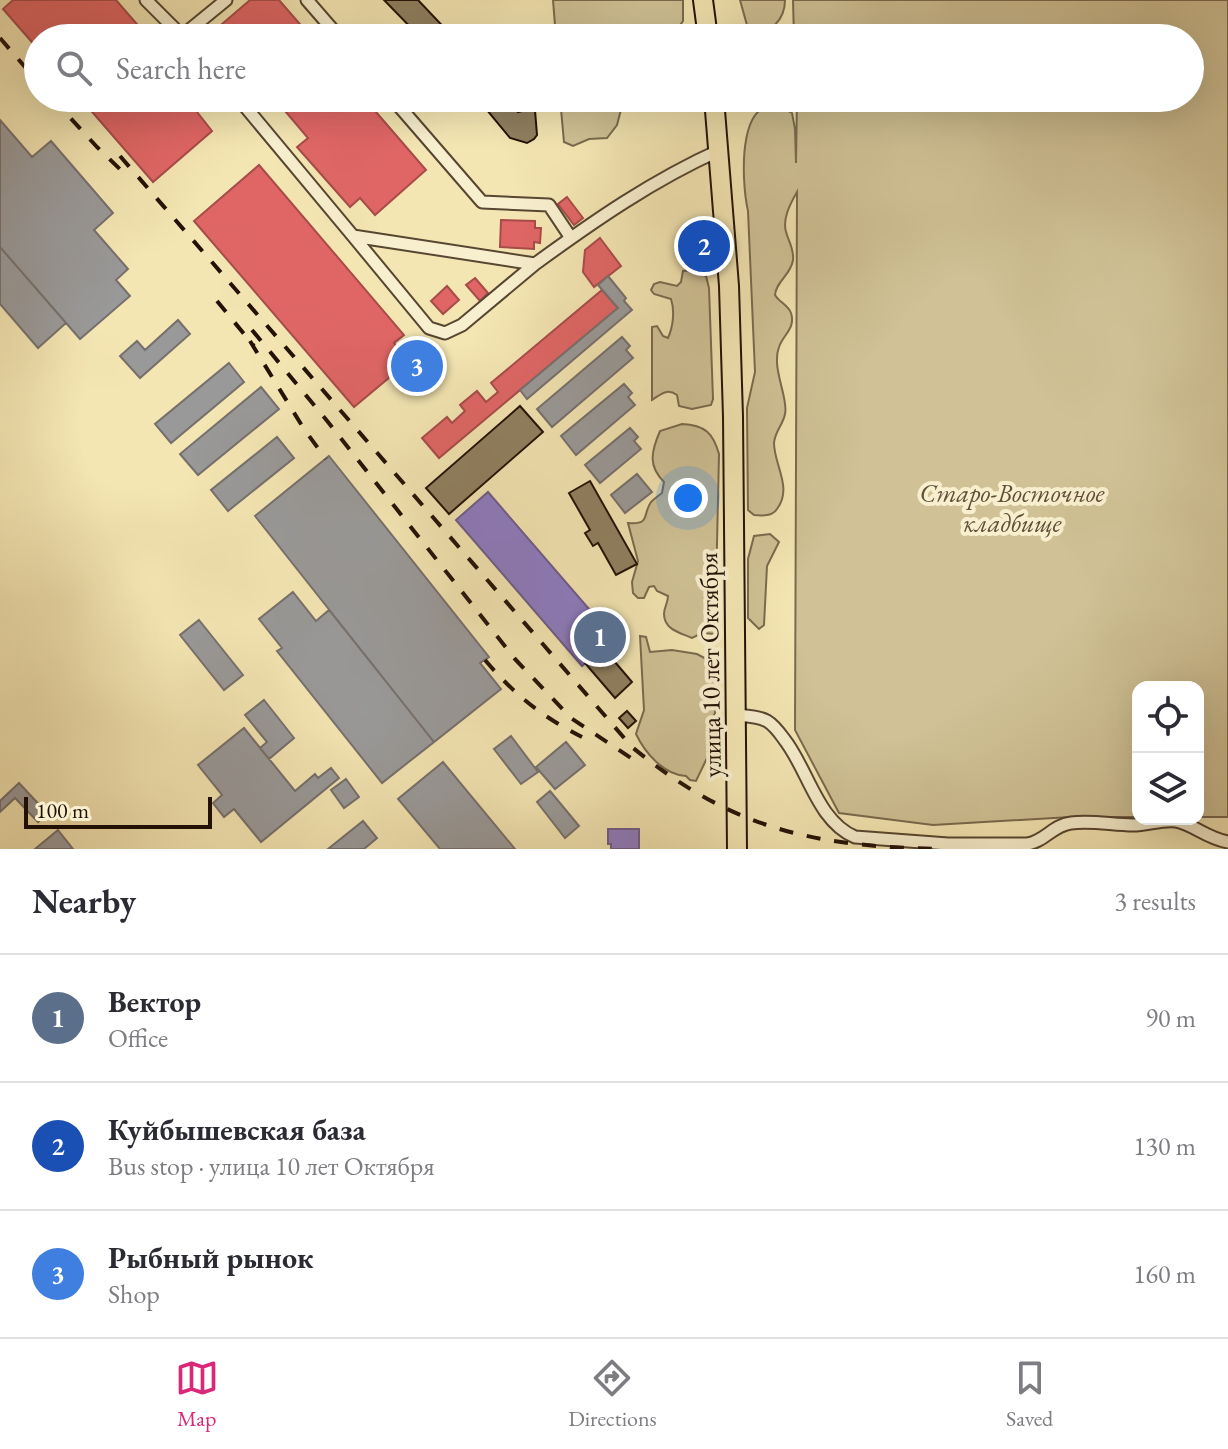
<!DOCTYPE html>
<html lang="en">
<head>
<meta charset="utf-8">
<style>
  body { margin:0; font-family:"EB Garamond",serif; background:#f2f2f3; color:#2b2b33 }
  .controls { position:absolute; right:24px; bottom:24px; display:grid; overflow:hidden; border-radius:16px; box-shadow:0 8px 32px #0002 }
  .controls button { width:72px; height:72px; display:grid; place-items:center; padding:0; border:0; border-bottom:2px solid #e1e1e2; background:#fff; color:#2b2b33; font:40px sans-serif }
  .scale { position:absolute; left:24px; bottom:20px; width:188px; box-sizing:border-box; padding-left:8px; border:4px solid #231106; border-top:0; font-size:22px; line-height:28px; white-space:nowrap; color:#231106; -webkit-text-stroke:6px #f8efce; paint-order:stroke }
  .you { position:absolute; left:688px; top:498px; width:28px; height:28px; margin:-20px; border:6px solid #fff; border-radius:50%; background:#1a73e8; box-shadow:0 0 0 12px #1a73e833 }
  .badge { display:grid; place-items:center; width:52px; height:52px; border-radius:50%; background:#db2777; color:#fff; font-size:26px; font-weight:700 }
  .pin { position:absolute; translate:-50% -50%; border:4px solid #fff; box-shadow:0 2px 8px #0006 }
  .list { margin:0; padding:0; list-style:none }
  h2 { display:flex; justify-content:space-between; align-items:center; height:104px; margin:0; padding:0 32px; font-size:34px }
  h2 small { font-size:26px; font-weight:400; color:#7c7c81 }
  .list li { display:grid; grid-template-columns:52px 1fr auto; gap:24px; align-items:center; box-sizing:border-box; height:128px; padding:0 32px; border-top:2px solid #e1e1e2 }
  .list b { display:block; font-size:30px; white-space:nowrap }
  .list p { margin:0; font-size:26px; white-space:nowrap; color:#7c7c81 }
  .list em { font-size:26px; font-style:normal; color:#7c7c81 }
  .icon { flex:none; width:44px; height:44px; fill:none; stroke:currentColor; stroke-width:2; stroke-linecap:round; stroke-linejoin:round }
  .map { position:relative; flex:none; width:1228px; height:849px; overflow:hidden }
  .search { position:absolute; background:#fff; box-shadow:0 8px 32px #0002; left:24px; right:24px; top:24px; height:88px; display:flex; align-items:center; gap:20px; box-sizing:border-box; padding:0 28px; border-radius:44px; color:#7c7c81; font-size:30px }
  .sheet { height:488px; background:#fff }
  nav { display:flex; justify-content:space-around; align-items:center; box-sizing:border-box; height:112px; border-top:2px solid #e1e1e2; background:#fff; font-size:22px; color:#7c7c81 }
  nav a { display:grid; justify-items:center; gap:4px }
  nav .on { color:#db2777 }
  .map>svg:first-child { display:block }
  .green { fill:#d0c296; stroke:#7a6a4e; stroke-width:2 }
  .shops { fill:#e06666; stroke:#a74c49; stroke-width:2 }
  .offices { fill:#8e7cc3; stroke:#6e5c8a; stroke-width:2 }
  .industry { fill:#999; stroke:#76706d; stroke-width:2 }
  .building { fill:#908060; stroke:#231106; stroke-width:2 }
  .lines { fill:none; stroke-linecap:round; stroke-linejoin:round }
  .minor-casing { stroke:#574631; stroke-width:15 }
  .primary-casing { stroke:#231106; stroke-width:22 }
  .minor { stroke:#f8efce; stroke-width:11 }
  .primary { stroke:#f4e6b3; stroke-width:18 }
  .rail { stroke:#231106; stroke-width:4; stroke-dasharray:14 14; stroke-linecap:butt }
  .labels { text-anchor:middle; dominant-baseline:central; stroke-width:8; stroke-linejoin:round; paint-order:stroke }
  .park-label { font-size:26px; font-style:italic; fill:#604f38; stroke:#f8efce }
  .street-label { font-size:26px; fill:#231106; stroke:#f8efce }
</style>
</head>
<body>
<div class="map">
<svg width="1228" height="849" viewBox="0 0 1228 849">
  <rect width="100%" height="100%" fill="#f4e6b3"/>
  <filter id="stains"><feTurbulence type="fractalNoise" baseFrequency=".0025" numOctaves="4"/><feColorMatrix values="0 0 0 0 .2 0 0 0 0 .09 0 0 0 0 .02 0 0 0 .5 -.17"/></filter>
  <radialGradient id="worn" r=".72"><stop offset=".6" stop-color="#630" stop-opacity="0"/><stop offset="1" stop-color="#630" stop-opacity=".3"/></radialGradient>
  <path class="green" d="M553 0H683V21L671 38H556Z
    M740 0H785C785 21 770 33 750 36Z
    M793 0H1228V817H1198V687H1138V817H1071L933 825 839 813 795 730 797 192C790 204 781 221 787 235 790 244 794 250 793 260 791 275 776 281 775 295 779 302 788 305 791 313 796 328 783 335 779 347 771 368 789 399 785 414 783 425 775 431 774 443 774 465 793 488 777 509 773 516 762 516 754 515L748 510 747 408 755 372 748 211C741 181 736 79 792 113L795 129 796 163 797 98H1190V38H794Z
    M560 98H631L623 102 617 125 607 138 589 139 573 146 564 142Z
    M694 270 706 276 709 288 713 399 711 405 692 409 679 406 677 395C667 388 661 394 652 400V327L657 326 663 336 668 338C673 327 675 311 671 299L654 294 651 290 654 284 660 282 677 286 681 282 683 271Z
    M682 424C705 425 713 433 719 454L715 634 702 633 692 638C681 633 664 630 664 614 664 607 668 603 668 596L657 591 654 586 649 587 644 598H638L633 593 632 582 638 561 628 523C651 525 642 515 651 502 654 499 658 496 662 493L664 482C648 466 651 452 660 431Z
    M770 534 779 542 767 566 764 625 759 629 748 618V559L754 536Z
    M640 636 646 637 650 652 672 650 697 654 712 662 715 667 718 681 715 713 707 732 708 756 696 781 690 780 686 776C664 775 645 753 636 734L644 710Z"/>
  <path class="shops" d="M13 0H116L149 38H38V49L3 9Z
    M250 0H279L312 38H222L215 30Z
    M80 98H186L212 131 153 182Z
    M274 98H364L426 170 375 215 360 198 350 207 297 147 308 138Z
    M259 165 404 335 394 343 409 361 354 407 194 221Z
    M567 197 583 218 574 225 558 204Z
    M501 220 535 221V228H541L540 243 534 242V249L500 247Z
    M600 238 621 266 594 287 583 272 585 250Z
    M475 278 488 293 480 301 466 285Z
    M447 286 459 300 443 314 431 301Z
    M602 290 618 308 439 458 422 438 447 417 452 423 465 411 460 405 477 391 486 402 498 392 491 383Z"/>
  <path class="offices" d="M488 492 614 638 582 666 456 520Z
    M608 829H639V849H611V844H608Z"/>
  <path class="industry" d="M0 120 32 157 51 141 113 213 94 230 128 269 116 280 130 296 80 339 0 247Z
    M0 247 66 323 38 348 0 304Z
    M608 276 626 298 624 301 632 310 527 399 520 390 618 308 598 285Z
    M178 320 190 334 140 378 120 356 137 341 145 350Z
    M622 337 630 346 626 350 633 358 552 427 537 409Z
    M229 363 244 382 171 443 155 424Z
    M624 384 632 393 628 397 635 405 576 455 561 436Z
    M261 387 279 409 198 475 180 454Z
    M630 428 638 437 634 441 641 449 600 483 585 465Z
    M277 437 294 458 228 511 211 490Z
    M329 456 489 657 480 663 501 689 434 742 255 516Z
    M637 474 652 492 625 513 611 495Z
    M293 592 316 621 329 610 434 742 382 783 277 651 282 648 259 619Z
    M199 620 243 675 224 690 180 635Z
    M264 700 294 738 269 759 260 748 267 742 245 715Z
    M244 728 295 791 315 774 318 778 331 768 339 778 261 842 234 809 224 817 213 803 222 795 198 765Z
    M511 736 538 772 521 784 494 749Z
    M566 742 585 765 555 789 536 767Z
    M443 762 515 849H440L398 799Z
    M346 779 359 797 344 808 331 790Z
    M19 783 47 813 38 822 15 798 0 812V801Z
    M550 791 579 826 565 838 537 802Z
    M363 821 377 838 364 849H328Z
    M58 830 73 849H35Z"/>
  <path class="building" d="M384 0H418L454 38H421Z
    M477 98H507L518 112 526 110 525 98H534L537 135 534 139 527 143 510 138Z
    M520 406 543 432 449 514 426 488Z
    M590 481 637 564 616 575 598 543 593 546 585 533 590 530 569 493Z
    M603 648 632 682 615 698 585 663Z
    M627 711 636 721 628 728 619 718Z"/>
  <g class="lines">
    <defs>
      <path id="minor" d="M146 0 184 38
        M307 0 340 38
        M182 36 226 0
        M238 98 353 236 535 264C594 221 653 180 720 150
        M392 98 482 202 549 205 571 238
        M353 236 429 328 445 333 462 325 535 264
        M736 715C746 716 758 716 767 721 774 725 779 732 784 739 808 769 817 821 855 837L948 844H1027C1044 842 1053 825 1071 823 1091 820 1113 825 1133 825 1147 825 1163 819 1176 821 1193 824 1206 838 1228 842"/>
      <path id="primary" d="M703 0 708 38
        M714 98 729 286 733 417 737 849"/>
    </defs>
    <use href="#minor" class="minor-casing"/>
    <use href="#primary" class="primary-casing"/>
    <use href="#minor" class="minor"/>
    <use href="#primary" class="primary"/>
    <path class="rail" d="M0 38 38 82
      M52 98 97 147 125 174
      M120 156 632 747C734 831 817 847 946 849
      M217 301 254 346
      M252 330 328 422 515 659 571 718 637 762
      M250 341 304 429 326 459
      M485 660C515 695 541 716 582 737"/>
  </g>
  <g class="labels">
    <g class="park-label">
      <text x="1012" y="493">Старо-Восточное<tspan x="1012" dy="30">кладбище</tspan></text>
    </g>
    <g class="street-label">
      <text transform="translate(710 665) rotate(-91)">улица 10 лет Октября</text>
    </g>
  </g>
  <rect width="100%" height="100%" filter="url(#stains)"/>
  <rect width="100%" height="100%" fill="url(#worn)"/>
</svg>
<div class="controls">
<button><svg class="icon" aria-label="locate" viewBox="0 0 24 24"><circle cx="12" cy="12" r="6"/><path d="M12 2v4M12 18v4M2 12h4M18 12h4"/></svg></button>
<button><svg class="icon" aria-label="layers" viewBox="0 0 24 24"><path d="M12 4l9 5-9 5-9-5zM3 14l9 5 9-5"/></svg></button>
</div>
<div class="scale">100 m</div>
<div class="you"></div>
<div class="pin badge" style="left:600px;top:637px;background:#5c6f8a">1</div>
<div class="pin badge" style="left:704px;top:246px;background:#1a4fb4">2</div>
<div class="pin badge" style="left:417px;top:366px;background:#3f7fe0">3</div>
<div class="search"><svg class="icon" aria-label="search" viewBox="0 0 24 24"><circle cx="10" cy="10" r="6"/><path d="M15 15l6 6"/></svg>Search here</div>
</div>
<section class="sheet">
<h2>Nearby<small>3 results</small></h2>
<ul class="list">
<li><span class="badge" style="background:#5c6f8a">1</span><div><b>Вектор</b><p>Office</p></div><em>90 m</em></li>
<li><span class="badge" style="background:#1a4fb4">2</span><div><b>Куйбышевская база</b><p>Bus stop · улица 10 лет Октября</p></div><em>130 m</em></li>
<li><span class="badge" style="background:#3f7fe0">3</span><div><b>Рыбный рынок</b><p>Shop</p></div><em>160 m</em></li>
</ul>
</section>
<nav>
<a class="on"><svg class="icon" aria-label="map" viewBox="0 0 24 24"><path d="M3 6l6-2 6 2 6-2v14l-6 2-6-2-6 2zM9 4v14M15 6v14"/></svg>Map</a>
<a><svg class="icon" aria-label="directions" viewBox="0 0 24 24"><path d="M12 3l9 9-9 9-9-9zM9 14v-3h6M13 9l2 2-2 2"/></svg>Directions</a>
<a><svg class="icon" aria-label="saved" viewBox="0 0 24 24"><path d="M7 4h10v16l-5-4-5 4z"/></svg>Saved</a>
</nav>
</body>
</html>
